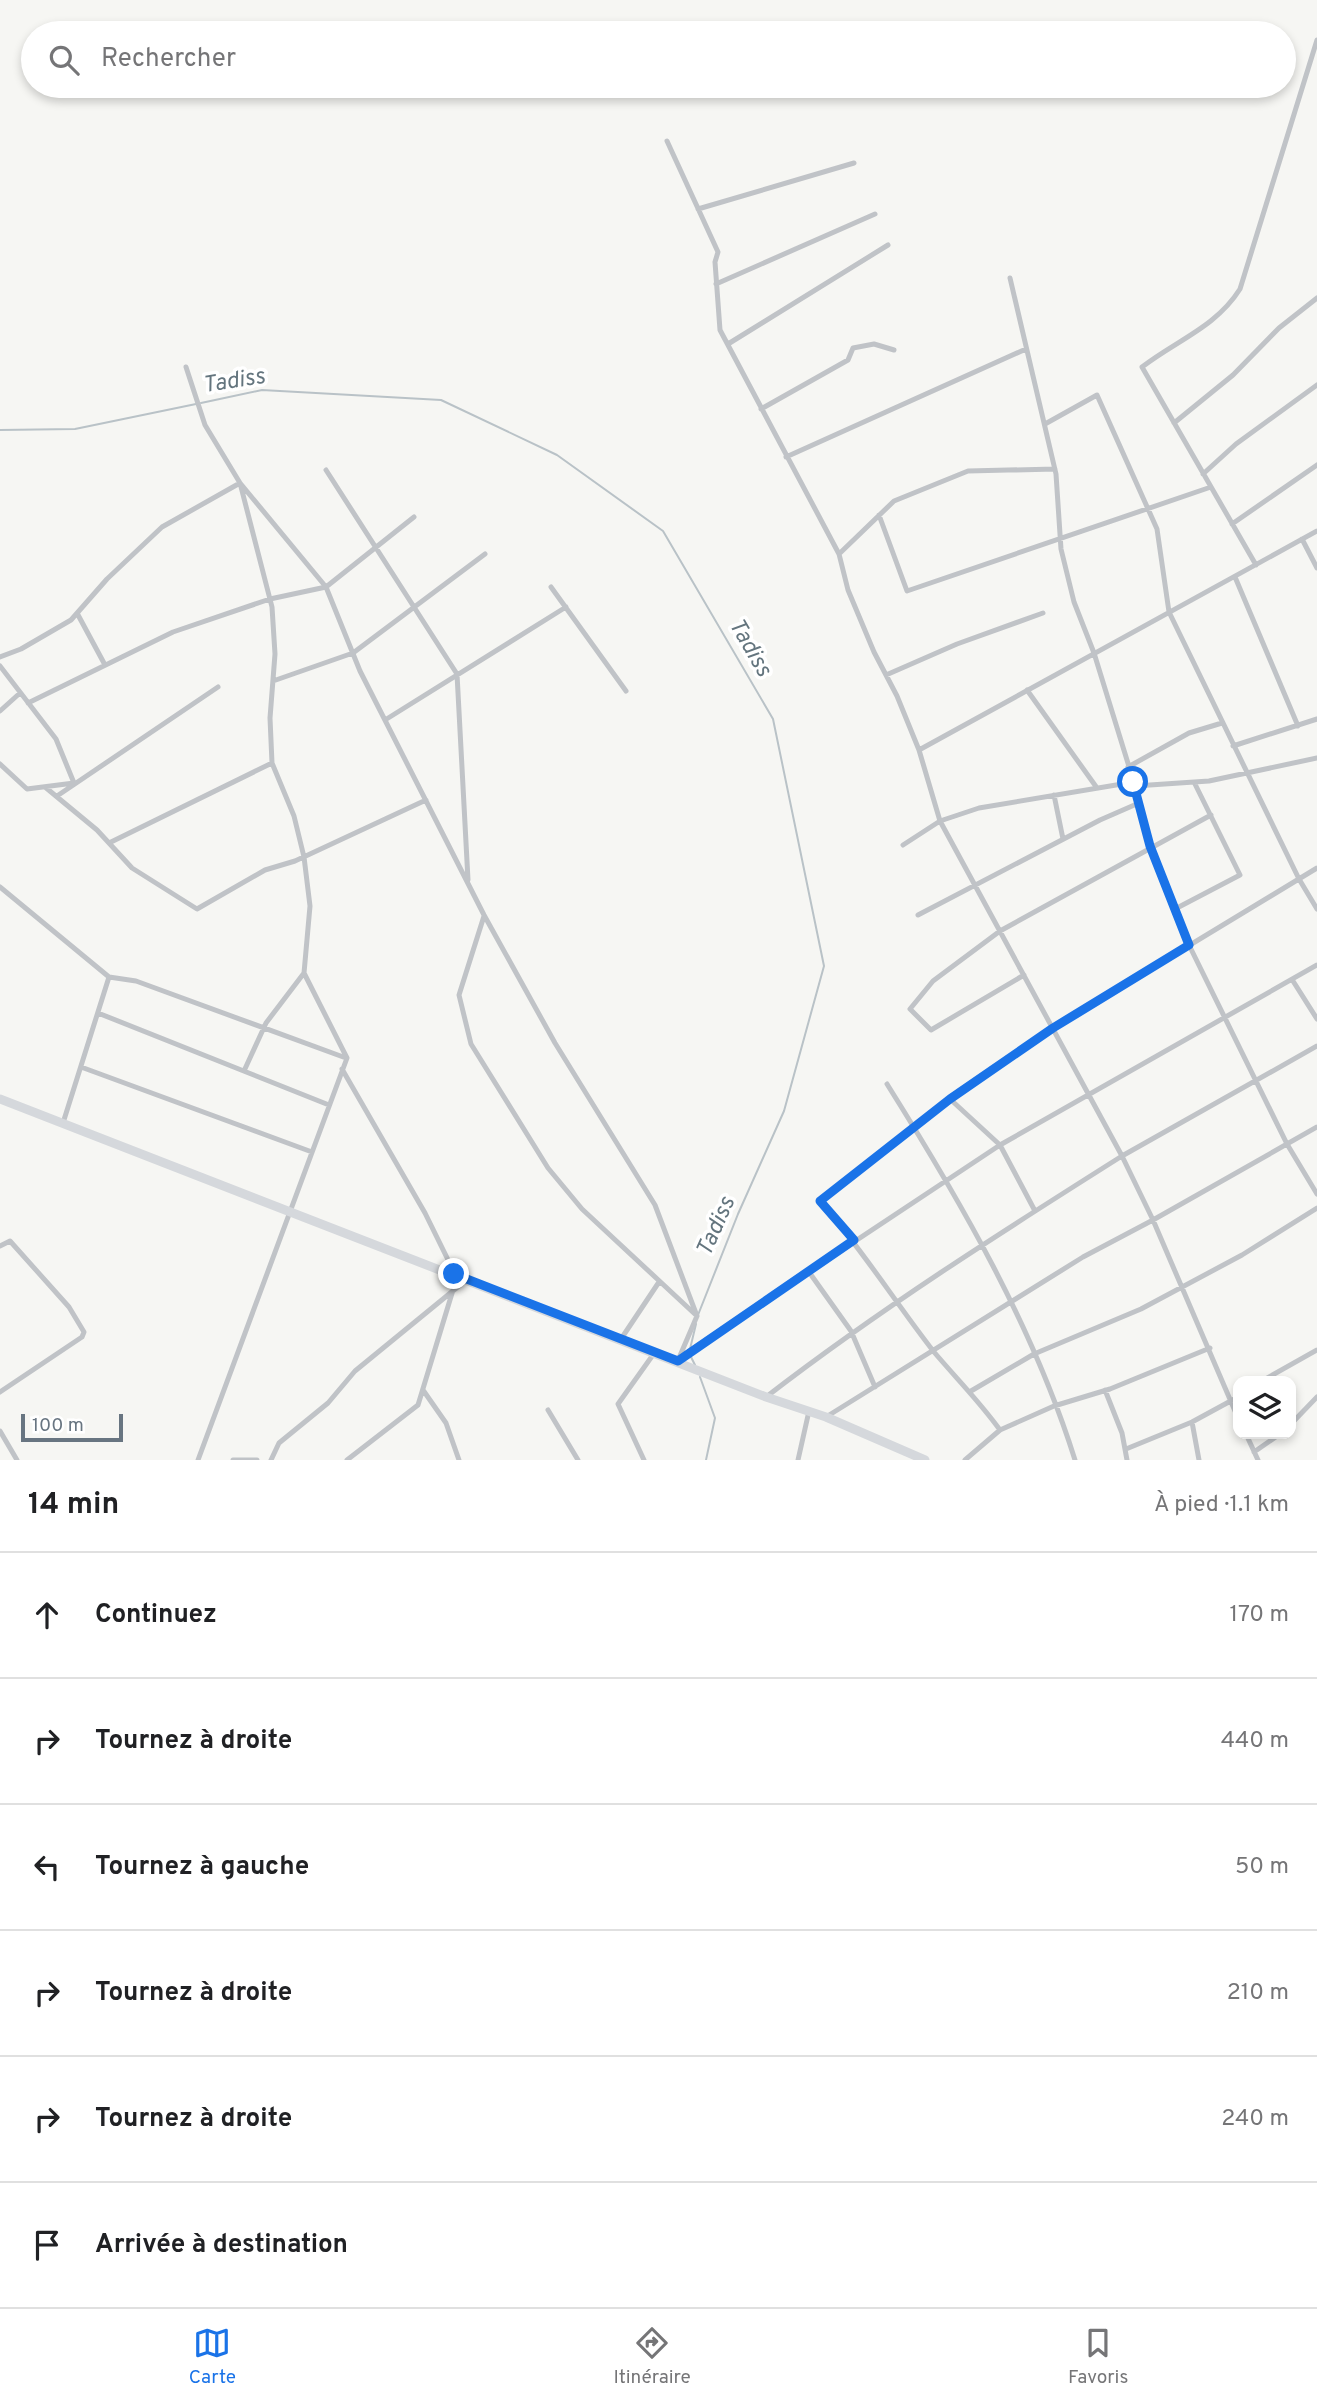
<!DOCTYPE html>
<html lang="fr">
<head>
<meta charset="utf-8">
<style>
  body { margin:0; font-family:Overpass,sans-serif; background:#f6f6f6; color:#202124 }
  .controls { position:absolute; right:21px; bottom:21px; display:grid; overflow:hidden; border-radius:14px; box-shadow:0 4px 10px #0003 }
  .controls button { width:63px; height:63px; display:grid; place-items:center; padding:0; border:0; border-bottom:2px solid #e0e0e0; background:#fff; color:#202124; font:35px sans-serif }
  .scale { position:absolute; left:21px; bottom:18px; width:102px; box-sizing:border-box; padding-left:7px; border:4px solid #687581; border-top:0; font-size:19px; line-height:24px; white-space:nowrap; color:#687581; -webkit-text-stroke:5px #fff; paint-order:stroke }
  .stop { position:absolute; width:21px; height:21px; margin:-16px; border:5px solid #1a73e8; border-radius:50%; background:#fff }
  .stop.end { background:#1a73e8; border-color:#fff; box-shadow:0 2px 7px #0008 }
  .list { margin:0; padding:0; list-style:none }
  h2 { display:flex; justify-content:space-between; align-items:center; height:91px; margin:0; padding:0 28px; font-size:30px }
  h2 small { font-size:23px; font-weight:400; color:#757577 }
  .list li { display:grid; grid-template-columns:46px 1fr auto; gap:21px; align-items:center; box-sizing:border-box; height:126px; padding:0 28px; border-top:2px solid #e0e0e0 }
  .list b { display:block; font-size:26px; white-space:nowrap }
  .list em { font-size:23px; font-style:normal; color:#757577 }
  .icon { flex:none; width:38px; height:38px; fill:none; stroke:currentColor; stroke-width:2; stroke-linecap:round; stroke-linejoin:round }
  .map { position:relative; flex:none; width:1317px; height:1460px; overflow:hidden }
  .search { position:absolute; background:#fff; box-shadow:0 4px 10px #0003; left:21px; right:21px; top:21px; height:77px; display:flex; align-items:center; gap:18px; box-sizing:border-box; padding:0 24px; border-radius:38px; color:#757577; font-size:26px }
  .sheet { height:847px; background:#fff }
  nav { display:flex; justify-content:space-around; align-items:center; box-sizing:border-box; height:98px; border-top:2px solid #e0e0e0; background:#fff; font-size:19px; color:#757577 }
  nav a { display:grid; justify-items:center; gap:4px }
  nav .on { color:#1a73e8 }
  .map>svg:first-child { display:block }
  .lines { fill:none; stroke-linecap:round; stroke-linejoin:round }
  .stream { stroke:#b9c2c7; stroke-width:2 }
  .street { stroke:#c0c3c7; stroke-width:5 }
  .primary { stroke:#d5d8dc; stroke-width:9 }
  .route { stroke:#1a73e8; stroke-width:9 }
  .labels { text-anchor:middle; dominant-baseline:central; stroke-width:7; stroke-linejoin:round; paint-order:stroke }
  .water-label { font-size:23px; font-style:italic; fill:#64757e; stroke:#fff }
</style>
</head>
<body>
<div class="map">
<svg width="1317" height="1460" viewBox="0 0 1317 1460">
  <rect width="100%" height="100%" fill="#f6f6f3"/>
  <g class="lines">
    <path class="stream" d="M201 403 262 390 441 400 557 455 663 531 773 719 824 966 784 1111 738 1214 698 1315
      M0 430 75 429 196 404
      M690 1349 696 1324
      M690 1355 695 1365
      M700 1377 715 1418 706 1460"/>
    <path class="street" d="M667 141 718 252 715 262 720 330 839 554 848 590 874 652 897 696 919 750 940 821 1122 1156C1000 1233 880 1309 766 1397
      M698 209 854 163
      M1010 278 1056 474 1061 549 1074 602 1094 653 1135 786 1150 846 1189 945 1287 1144 1317 1194
      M716 284 875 214
      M728 344 888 245
      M186 367 205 425 240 483 326 587 360 671 484 915 555 1043 655 1205 697 1316
      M761 409 848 360 853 348 874 344 894 350
      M1174 423 1233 375 1279 328 1317 298
      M1045 424 1097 395 1157 529 1169 612 1299 879 1317 909
      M786 457 1026 349
      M326 470 457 674 468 880
      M1203 474 1236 444 1317 385
      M879 515 907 591 1211 487
      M1232 524 1317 465
      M1302 539 1317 568
      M839 554 894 501 968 471 1055 469
      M1256 565 1142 367C1177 340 1216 327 1240 289L1317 40
      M1235 577 1298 726
      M551 587 626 691
      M77 613 105 665
      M0 657 21 649 71 620 107 579 162 527 240 483 272 607 275 654 270 718 272 763 294 816 304 857 310 906 304 973 347 1058 198 1460
      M0 666 56 739 74 783 27 789 0 764
      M886 675 957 644 1043 613
      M273 681 353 653 485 554
      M1027 690 1097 788
      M28 703 173 632 270 599 326 587 414 517
      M0 711 20 693
      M385 720 566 607
      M1233 746 1317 719
      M919 750 1317 531
      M1128 767 1189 733 1222 723
      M1135 786 1209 781 1317 758
      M45 787 97 830 132 868 197 909 265 870 295 861 426 800
      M1054 795 1063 839
      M57 796 218 687
      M109 843 272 763
      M903 845 940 821 979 808 1134 782
      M0 887 109 977 136 981 346 1058
      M1175 909 1240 875 1194 782
      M918 915 1100 820 1139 803
      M484 916 459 995 471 1044 548 1168 582 1209 697 1316 679 1358
      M1024 975 931 1030 910 1009 933 981 1000 931 1211 815
      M1293 981 1317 1019
      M98 1013 329 1105
      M1317 1046 1122 1156 1153 1220 1317 1127
      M81 1067 312 1152
      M342 1069 425 1213 455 1274
      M244 1071 266 1023 304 973
      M887 1084C961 1202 1033 1326 1075 1460
      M950 1099 1000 1145 1035 1211
      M63 1123 109 977
      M0 1246 10 1241 69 1307 84 1332 82 1337 0 1392
      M809 1272 851 1331 875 1387
      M621 1339 659 1282
      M679 1358 1000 1145 1317 965
      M1262 1381 1317 1350
      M423 1390 446 1423 459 1460
      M1105 1390 1122 1433 1127 1460
      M971 1391 1034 1354 1141 1309 1242 1255 1317 1208
      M548 1410 578 1460
      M826 1417 1083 1257 1153 1220 1238 1418
      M1192 1422 1199 1460
      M1291 1424 1317 1397
      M1000 1430C980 1402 956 1378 934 1352 895 1302 862 1249 820 1201L950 1099 1053 1028 1317 868
      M0 1431 17 1460
      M1246 1434 1258 1460
      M1126 1449 1192 1422 1238 1397
      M1254 1452 1280 1434
      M233 1460H257
      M271 1460 279 1443 328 1403 355 1371 465 1281
      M347 1460 418 1405 453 1290
      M644 1460 618 1404 655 1352
      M798 1460 809 1411
      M965 1460 1000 1430 1054 1406 1110 1389 1210 1348"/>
    <path class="primary" d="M0 1099 766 1397 826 1417 925 1460"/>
  </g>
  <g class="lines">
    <path class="route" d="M454 1274 678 1361 854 1240 820 1201 950 1099 1053 1028 1189 945 1150 846 1133 782"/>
  </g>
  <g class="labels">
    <g class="water-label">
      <text transform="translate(234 382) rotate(-9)">Tadiss</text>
      <text transform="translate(749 648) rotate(60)">Tadiss</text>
      <text transform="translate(717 1227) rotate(-66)">Tadiss</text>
    </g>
  </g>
</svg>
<div class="controls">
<button><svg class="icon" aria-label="layers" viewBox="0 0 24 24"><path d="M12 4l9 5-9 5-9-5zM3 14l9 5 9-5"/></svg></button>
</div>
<div class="scale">100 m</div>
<div class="stop" style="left:1133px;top:782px"></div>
<div class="stop end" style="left:454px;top:1274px"></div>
<div class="search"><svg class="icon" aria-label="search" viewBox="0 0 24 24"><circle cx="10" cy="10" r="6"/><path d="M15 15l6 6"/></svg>Rechercher</div>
</div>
<section class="sheet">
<h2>14 min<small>À pied · 1.1 km</small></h2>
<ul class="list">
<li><svg class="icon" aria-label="ahead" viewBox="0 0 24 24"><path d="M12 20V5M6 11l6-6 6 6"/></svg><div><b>Continuez</b></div><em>170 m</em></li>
<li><svg class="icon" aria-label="right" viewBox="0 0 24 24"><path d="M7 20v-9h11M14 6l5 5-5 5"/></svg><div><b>Tournez à droite</b></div><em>440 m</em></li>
<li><svg class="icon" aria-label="left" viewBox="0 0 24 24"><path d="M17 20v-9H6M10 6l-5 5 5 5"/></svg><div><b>Tournez à gauche</b></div><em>50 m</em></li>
<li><svg class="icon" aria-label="right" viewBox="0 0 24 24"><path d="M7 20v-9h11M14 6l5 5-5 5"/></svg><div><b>Tournez à droite</b></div><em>210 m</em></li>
<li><svg class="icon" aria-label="right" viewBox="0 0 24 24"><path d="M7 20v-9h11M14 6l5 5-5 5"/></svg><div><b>Tournez à droite</b></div><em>240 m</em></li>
<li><svg class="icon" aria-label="arrive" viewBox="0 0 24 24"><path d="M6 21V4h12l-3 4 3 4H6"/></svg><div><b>Arrivée à destination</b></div></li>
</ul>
</section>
<nav>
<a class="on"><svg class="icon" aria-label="map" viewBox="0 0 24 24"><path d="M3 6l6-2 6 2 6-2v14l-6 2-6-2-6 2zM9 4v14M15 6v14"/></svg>Carte</a>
<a><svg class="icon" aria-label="directions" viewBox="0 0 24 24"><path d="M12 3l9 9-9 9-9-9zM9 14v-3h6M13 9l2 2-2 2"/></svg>Itinéraire</a>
<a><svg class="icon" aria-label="saved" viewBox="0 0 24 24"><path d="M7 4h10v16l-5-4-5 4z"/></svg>Favoris</a>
</nav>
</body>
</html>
